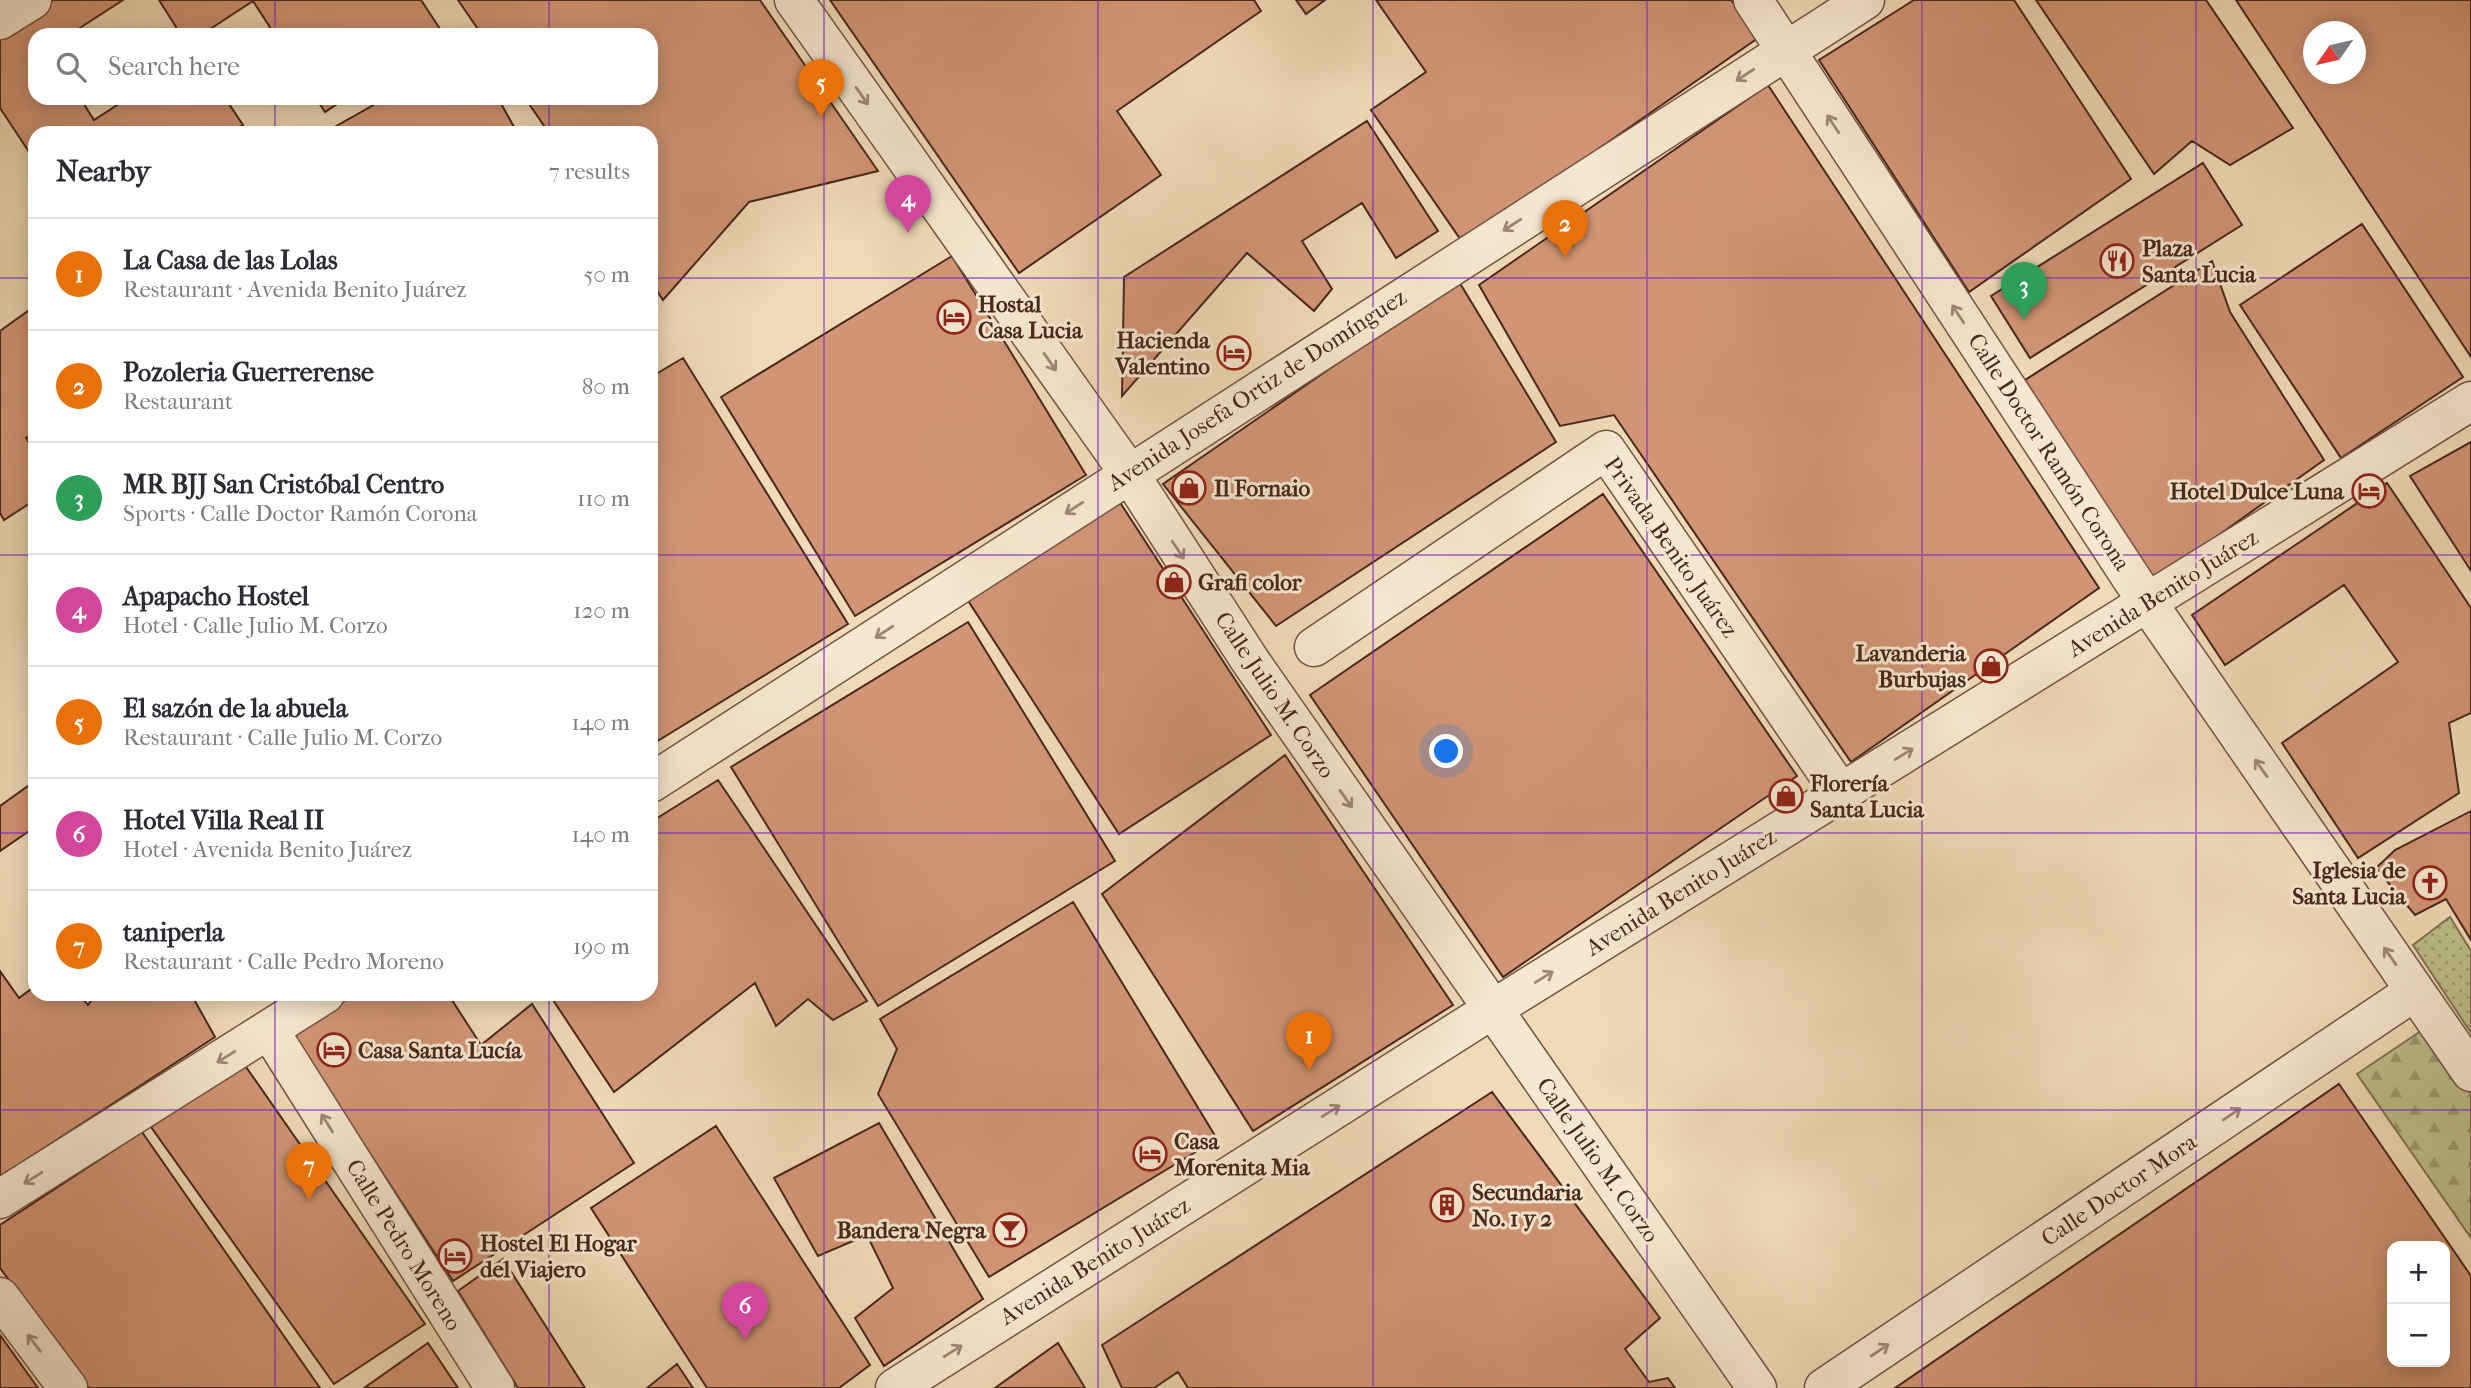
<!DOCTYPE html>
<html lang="en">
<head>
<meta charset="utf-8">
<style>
  body { margin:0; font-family:"IM FELL French Canon",serif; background:#f2f2f3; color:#2b2b33 }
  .controls { position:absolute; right:21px; bottom:21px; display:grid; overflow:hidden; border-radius:14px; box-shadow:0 4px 18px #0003 }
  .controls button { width:63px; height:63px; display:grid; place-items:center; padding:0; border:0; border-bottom:2px solid #e1e1e2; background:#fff; color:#2b2b33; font:35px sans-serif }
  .compass { position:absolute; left:2303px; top:21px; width:63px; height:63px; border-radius:50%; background:#fff; box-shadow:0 4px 18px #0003; rotate:236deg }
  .you { position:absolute; left:1447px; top:752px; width:24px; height:24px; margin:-18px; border:5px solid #fff; border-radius:50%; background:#1a73e8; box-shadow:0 0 0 10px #1a73e833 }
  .badge { display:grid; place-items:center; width:46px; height:46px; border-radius:50%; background:#db2777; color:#fff; font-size:23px; font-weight:700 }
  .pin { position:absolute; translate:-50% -58px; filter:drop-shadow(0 2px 4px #0008) }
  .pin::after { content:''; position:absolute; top:37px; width:24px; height:21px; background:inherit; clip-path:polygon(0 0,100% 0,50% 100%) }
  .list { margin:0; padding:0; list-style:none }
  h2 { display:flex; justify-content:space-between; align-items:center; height:91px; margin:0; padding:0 28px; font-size:30px }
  h2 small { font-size:23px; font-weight:400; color:#7c7c81 }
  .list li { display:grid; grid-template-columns:46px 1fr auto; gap:21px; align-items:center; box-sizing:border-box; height:112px; padding:0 28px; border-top:2px solid #e1e1e2 }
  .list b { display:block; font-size:26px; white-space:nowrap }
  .list p { margin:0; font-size:23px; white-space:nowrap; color:#7c7c81 }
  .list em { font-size:23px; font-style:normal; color:#7c7c81 }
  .icon { flex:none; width:38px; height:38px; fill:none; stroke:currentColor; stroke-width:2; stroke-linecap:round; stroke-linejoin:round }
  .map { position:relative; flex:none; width:2471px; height:1388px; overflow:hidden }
  .search { position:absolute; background:#fff; box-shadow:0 4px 18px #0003; left:28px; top:28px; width:630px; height:77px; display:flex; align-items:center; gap:18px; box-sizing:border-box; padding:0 24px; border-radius:21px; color:#7c7c81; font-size:26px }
  .panel { position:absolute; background:#fff; box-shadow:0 4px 18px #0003; left:28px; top:126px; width:630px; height:875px; border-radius:21px }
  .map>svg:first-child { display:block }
  .forest { fill:url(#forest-firs); stroke:#827254; stroke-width:2 }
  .park { fill:url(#park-dots); stroke:#827254; stroke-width:2 }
  .building { fill:#d19575; stroke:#49271b; stroke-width:2; fill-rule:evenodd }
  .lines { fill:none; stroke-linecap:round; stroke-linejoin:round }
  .minor-casing { stroke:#735442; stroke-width:41 }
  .minor { stroke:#f5e7d0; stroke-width:38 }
  .oneway { stroke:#9f8776 }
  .grid { fill:none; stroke:#7b2cbf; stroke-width:2; stroke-opacity:0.55 }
  .labels { text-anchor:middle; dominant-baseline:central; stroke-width:6; stroke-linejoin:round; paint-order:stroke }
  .poi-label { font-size:23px; font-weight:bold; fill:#49271b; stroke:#f5e7d0; text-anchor:start }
  .street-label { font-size:23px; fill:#49271b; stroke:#f5e7d0 }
</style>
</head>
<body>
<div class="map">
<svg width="2471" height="1388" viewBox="0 0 2471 1388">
  <defs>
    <pattern id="forest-firs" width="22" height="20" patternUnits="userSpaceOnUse" patternTransform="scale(1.75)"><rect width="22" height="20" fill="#bcbe8c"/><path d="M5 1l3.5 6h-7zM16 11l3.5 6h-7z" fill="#9b9a72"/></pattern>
    <pattern id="park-dots" width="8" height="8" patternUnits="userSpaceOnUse" patternTransform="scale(1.75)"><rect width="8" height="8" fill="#bcbe8c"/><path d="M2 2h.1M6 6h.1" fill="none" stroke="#9b9a72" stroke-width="1.8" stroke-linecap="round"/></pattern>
  </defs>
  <rect width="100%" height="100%" fill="#f0dab7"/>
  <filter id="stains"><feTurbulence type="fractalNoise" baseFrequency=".00286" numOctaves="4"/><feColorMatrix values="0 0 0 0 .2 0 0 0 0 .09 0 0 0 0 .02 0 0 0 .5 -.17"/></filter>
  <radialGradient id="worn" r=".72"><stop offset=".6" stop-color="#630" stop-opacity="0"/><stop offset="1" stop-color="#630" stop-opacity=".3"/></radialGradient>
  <path class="forest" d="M2427 1027 2471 1092V1238L2357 1074Z"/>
  <path class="park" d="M2450 917 2471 951V1033L2413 945Z"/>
  <path class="building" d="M53 0H123L69 35H35V98H80L94 120 128 98H225L243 125 231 133H35V161L0 108V34Z
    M159 0H421L444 35H275L253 1 201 35H181Z
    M458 0H760L878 171 749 202 663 300 651 282V133H549L525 98H651V35H482Z
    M830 0H1254L1261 11 1117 111 1161 175 1019 273Z
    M1296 0H1325L1306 14Z
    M1376 0H1731L1758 38 1463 243 1371 110 1426 72Z
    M1914 0H2014L2131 179 1969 292 1819 60Z
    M2036 0H2206L2293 128 2230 165 2192 141 2154 174Z
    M2236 0H2471V357ZM2314 32H2356V74H2314Z
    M1768 85 2099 588 1851 762 1614 415 1560 426 1479 285Z
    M316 98H346L325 112Z
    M386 98H498L514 127 504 133H324Z
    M1367 121 1438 231 1396 258 1362 203 1302 241 1332 289 1314 311 1247 253 1122 396 1124 277Z
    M2203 163 2242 225 2030 358 1991 296Z
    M2362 224 2463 377 2341 458 2240 305Z
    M952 256 1086 475 855 616 721 397Z
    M2212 261 2230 312 2324 460 2150 584 2025 380Z
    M1458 280 1556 442 1276 626 1163 484Z
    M35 306V432L26 438 35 452V500L4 520 0 513V331Z
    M683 358 848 624 651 745V377Z
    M2471 442V571L2410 476Z
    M2387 483 2471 608V713L2449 723 2459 793 2358 858 2282 743 2398 662 2344 585 2225 665 2192 615Z
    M1603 494 1797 776 1503 977 1310 695Z
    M1119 501 1271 735 1119 834 967 599Z
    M968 622 1115 861 878 1006 731 767Z
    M1285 755 1453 1005 1253 1131 1102 894Z
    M718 780 867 1001 833 1020 808 999 776 1026 755 983 614 1092 549 994H651V822Z
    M35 781V827L0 851V806Z
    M2471 811V940L2446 899 2415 915 2376 868 2395 850Z
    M1073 902 1217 1139 989 1277 878 1094 897 1049 880 1019Z
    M0 971 19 998 35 986V994H78L88 1005 96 994H191L215 1037 0 1177Z
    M355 994H448L481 1045 532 1004 634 1163 453 1281 292 1034Z
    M244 1064 425 1324 334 1384 151 1127Z
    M2339 1084 2471 1276V1388H1895ZM2392 1246H2445V1362H2392Z
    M1492 1092 1660 1318 1625 1349 1649 1382 1668 1378 1675 1388H1188L1178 1372 1154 1388H1122L1102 1345Z
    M879 1123 983 1299 884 1366 855 1318 893 1288 867 1235 818 1256 774 1178Z
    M716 1126 870 1365 839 1388H707L591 1208Z
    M142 1132 320 1388H89L0 1268V1225Z
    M503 1259 585 1388H518L458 1291Z
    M0 1335 38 1388H0Z
    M428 1343 458 1388H364Z
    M1058 1343 1085 1388H995Z
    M677 1364 693 1388H647Z"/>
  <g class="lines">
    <defs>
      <path id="minor" d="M794 0 1129 473 1251 662 1757 1388
        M1753 0 2147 602 2471 1072
        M0 20 32 0
        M1314 647 1606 450 1841 793
        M651 783 1865 0
        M269 1030 495 1388
        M0 1199 325 994
        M0 1297 68 1388
        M895 1388 1493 1009 2471 401
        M1824 1388 2415 991"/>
    </defs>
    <use href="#minor" class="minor-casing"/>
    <use href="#minor" class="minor"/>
  </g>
  <defs><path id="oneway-shaft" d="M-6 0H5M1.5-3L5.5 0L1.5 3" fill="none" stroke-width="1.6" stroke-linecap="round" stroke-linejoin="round" transform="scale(1.75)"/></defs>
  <g class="oneway">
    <use href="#oneway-shaft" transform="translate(1745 75) rotate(147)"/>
    <use href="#oneway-shaft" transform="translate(862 96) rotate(55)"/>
    <use href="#oneway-shaft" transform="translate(1833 124) rotate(-123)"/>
    <use href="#oneway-shaft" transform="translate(1512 225) rotate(147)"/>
    <use href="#oneway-shaft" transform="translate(1958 314) rotate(-123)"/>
    <use href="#oneway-shaft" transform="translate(1050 362) rotate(55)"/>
    <use href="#oneway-shaft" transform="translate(1074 508) rotate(147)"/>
    <use href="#oneway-shaft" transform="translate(1178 550) rotate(57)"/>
    <use href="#oneway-shaft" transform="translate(884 632) rotate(147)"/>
    <use href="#oneway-shaft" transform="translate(1904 754) rotate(-32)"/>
    <use href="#oneway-shaft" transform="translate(2261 768) rotate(-125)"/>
    <use href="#oneway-shaft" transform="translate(1346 799) rotate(55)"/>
    <use href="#oneway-shaft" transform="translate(2390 956) rotate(-125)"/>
    <use href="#oneway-shaft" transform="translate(1544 977) rotate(-32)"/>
    <use href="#oneway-shaft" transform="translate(226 1057) rotate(148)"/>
    <use href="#oneway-shaft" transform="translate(1331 1111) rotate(-32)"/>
    <use href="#oneway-shaft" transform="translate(2232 1114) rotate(-34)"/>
    <use href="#oneway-shaft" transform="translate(327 1123) rotate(-122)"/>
    <use href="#oneway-shaft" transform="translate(33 1178) rotate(148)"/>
    <use href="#oneway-shaft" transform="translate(34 1343) rotate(-127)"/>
    <use href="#oneway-shaft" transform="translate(1880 1350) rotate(-34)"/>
    <use href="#oneway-shaft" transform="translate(953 1351) rotate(-32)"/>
  </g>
  <path class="grid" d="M275 0V35M549 0V35M824 0V1388M1098 0V1388M1373 0V1388M1647 0V1388M1922 0V1388M2196 0V1388M275 98V133M549 98V133M0 278H35M651 278H2471M0 555H35M651 555H2471M0 833H35M651 833H2471M275 994V1388M549 994V1388M0 1110H2471"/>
  <defs>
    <symbol id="restaurant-ring" viewBox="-11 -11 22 22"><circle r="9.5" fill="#f5e7d0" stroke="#8f2418" stroke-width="1.5"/><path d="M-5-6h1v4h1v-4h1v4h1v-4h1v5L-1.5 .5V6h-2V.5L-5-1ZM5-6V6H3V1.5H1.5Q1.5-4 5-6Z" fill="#8f2418"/></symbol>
    <symbol id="hotel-ring" viewBox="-11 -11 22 22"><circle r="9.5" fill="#f5e7d0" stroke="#8f2418" stroke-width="1.5"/><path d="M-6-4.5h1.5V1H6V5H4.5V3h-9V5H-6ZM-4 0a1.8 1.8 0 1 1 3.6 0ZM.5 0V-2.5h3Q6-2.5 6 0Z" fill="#8f2418"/></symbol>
    <symbol id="shop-ring" viewBox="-11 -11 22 22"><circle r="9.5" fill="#f5e7d0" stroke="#8f2418" stroke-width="1.5"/><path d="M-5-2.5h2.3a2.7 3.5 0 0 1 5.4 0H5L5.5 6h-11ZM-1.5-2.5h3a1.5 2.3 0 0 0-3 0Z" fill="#8f2418"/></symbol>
    <symbol id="church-ring" viewBox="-11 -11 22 22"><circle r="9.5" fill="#f5e7d0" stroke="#8f2418" stroke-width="1.5"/><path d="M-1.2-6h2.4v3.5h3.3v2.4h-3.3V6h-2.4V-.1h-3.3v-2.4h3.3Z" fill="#8f2418"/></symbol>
    <symbol id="building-ring" viewBox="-11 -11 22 22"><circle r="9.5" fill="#f5e7d0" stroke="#8f2418" stroke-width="1.5"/><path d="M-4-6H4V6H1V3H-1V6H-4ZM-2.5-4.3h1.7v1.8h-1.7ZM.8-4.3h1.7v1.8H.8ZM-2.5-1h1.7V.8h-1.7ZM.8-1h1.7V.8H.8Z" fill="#8f2418"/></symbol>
    <symbol id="bar-ring" viewBox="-11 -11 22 22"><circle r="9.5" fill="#f5e7d0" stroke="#8f2418" stroke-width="1.5"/><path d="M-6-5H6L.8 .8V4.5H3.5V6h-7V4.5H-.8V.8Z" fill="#8f2418"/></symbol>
  </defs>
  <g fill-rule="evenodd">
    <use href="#restaurant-ring" x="2098" y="242" width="38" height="38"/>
    <use href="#hotel-ring" x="935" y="298" width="38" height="38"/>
    <use href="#hotel-ring" x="1215" y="334" width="38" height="38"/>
    <use href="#shop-ring" x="1170" y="469" width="38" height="38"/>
    <use href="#hotel-ring" x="2350" y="472" width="38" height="38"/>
    <use href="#shop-ring" x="1155" y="563" width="38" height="38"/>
    <use href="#shop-ring" x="1972" y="647" width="38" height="38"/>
    <use href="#shop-ring" x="1767" y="777" width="38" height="38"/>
    <use href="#church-ring" x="2411" y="864" width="38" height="38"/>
    <use href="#hotel-ring" x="315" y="1031" width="38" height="38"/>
    <use href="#hotel-ring" x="1131" y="1135" width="38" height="38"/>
    <use href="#building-ring" x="1428" y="1186" width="38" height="38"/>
    <use href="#bar-ring" x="991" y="1211" width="38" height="38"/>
    <use href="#hotel-ring" x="436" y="1237" width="38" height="38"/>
  </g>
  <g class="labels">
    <g class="poi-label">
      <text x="2142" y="248">Plaza<tspan x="2142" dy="26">Santa Lucia</tspan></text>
      <text x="978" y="304">Hostal<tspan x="978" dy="26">Casa Lucia</tspan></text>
      <text x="1210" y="340" text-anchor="end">Hacienda<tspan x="1210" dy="26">Valentino</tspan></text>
      <text x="1214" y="488">Il Fornaio</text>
      <text x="2344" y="491" text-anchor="end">Hotel Dulce Luna</text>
      <text x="1198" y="582">Grafi color</text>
      <text x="1966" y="653" text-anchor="end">Lavanderia<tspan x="1966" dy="26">Burbujas</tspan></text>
      <text x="1810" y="783">Florería<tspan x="1810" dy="26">Santa Lucia</tspan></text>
      <text x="2406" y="870" text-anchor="end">Iglesia de<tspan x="2406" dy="26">Santa Lucia</tspan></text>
      <text x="358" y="1050">Casa Santa Lucía</text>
      <text x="1174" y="1141">Casa<tspan x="1174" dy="26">Morenita Mia</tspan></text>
      <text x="1472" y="1192">Secundaria<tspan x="1472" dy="26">No. 1 y 2</tspan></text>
      <text x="986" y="1230" text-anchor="end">Bandera Negra</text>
      <text x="480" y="1243">Hostel El Hogar<tspan x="480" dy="26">del Viajero</tspan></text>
    </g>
    <g class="street-label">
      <text transform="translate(1257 390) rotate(-33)">Avenida Josefa Ortiz de Domínguez</text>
      <text transform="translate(2049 452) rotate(57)">Calle Doctor Ramón Corona</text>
      <text transform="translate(1671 547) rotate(55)">Privada Benito Juárez</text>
      <text transform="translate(2163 593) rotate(-32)">Avenida Benito Juárez</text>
      <text transform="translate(1275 695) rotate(56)">Calle Julio M. Corzo</text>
      <text transform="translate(1681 892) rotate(-32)">Avenida Benito Juárez</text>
      <text transform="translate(1598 1160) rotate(55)">Calle Julio M. Corzo</text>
      <text transform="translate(2119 1190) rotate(-34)">Calle Doctor Mora</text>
      <text transform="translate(404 1245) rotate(58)">Calle Pedro Moreno</text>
      <text transform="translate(1095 1261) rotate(-32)">Avenida Benito Juárez</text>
    </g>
  </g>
  <rect width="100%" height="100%" filter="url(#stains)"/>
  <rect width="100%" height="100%" fill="url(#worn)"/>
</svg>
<div class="controls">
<button>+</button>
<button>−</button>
</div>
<svg class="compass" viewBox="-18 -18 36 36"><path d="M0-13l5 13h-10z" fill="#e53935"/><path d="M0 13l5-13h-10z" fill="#7c7c81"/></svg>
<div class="you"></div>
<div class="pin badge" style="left:1309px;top:1070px;background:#e8710a">1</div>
<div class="pin badge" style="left:1565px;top:258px;background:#e8710a">2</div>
<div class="pin badge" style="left:2024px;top:320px;background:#2e9e5b">3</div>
<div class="pin badge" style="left:908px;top:233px;background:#d1479c">4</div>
<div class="pin badge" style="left:821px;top:117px;background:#e8710a">5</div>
<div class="pin badge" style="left:745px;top:1340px;background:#d1479c">6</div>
<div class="pin badge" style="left:309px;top:1200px;background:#e8710a">7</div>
<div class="search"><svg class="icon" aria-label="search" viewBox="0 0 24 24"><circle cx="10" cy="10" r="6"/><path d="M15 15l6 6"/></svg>Search here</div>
<section class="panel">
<h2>Nearby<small>7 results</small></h2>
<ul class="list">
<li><span class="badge" style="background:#e8710a">1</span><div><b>La Casa de las Lolas</b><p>Restaurant · Avenida Benito Juárez</p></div><em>50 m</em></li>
<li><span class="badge" style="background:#e8710a">2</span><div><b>Pozoleria Guerrerense</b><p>Restaurant</p></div><em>80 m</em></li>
<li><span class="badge" style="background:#2e9e5b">3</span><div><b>MR BJJ San Cristóbal Centro</b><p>Sports · Calle Doctor Ramón Corona</p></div><em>110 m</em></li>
<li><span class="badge" style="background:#d1479c">4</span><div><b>Apapacho Hostel</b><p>Hotel · Calle Julio M. Corzo</p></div><em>120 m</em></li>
<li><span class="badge" style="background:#e8710a">5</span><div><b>El sazón de la abuela</b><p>Restaurant · Calle Julio M. Corzo</p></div><em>140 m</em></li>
<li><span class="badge" style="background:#d1479c">6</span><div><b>Hotel Villa Real II</b><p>Hotel · Avenida Benito Juárez</p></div><em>140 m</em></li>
<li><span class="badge" style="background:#e8710a">7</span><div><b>taniperla</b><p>Restaurant · Calle Pedro Moreno</p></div><em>190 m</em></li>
</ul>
</section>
</div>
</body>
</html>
